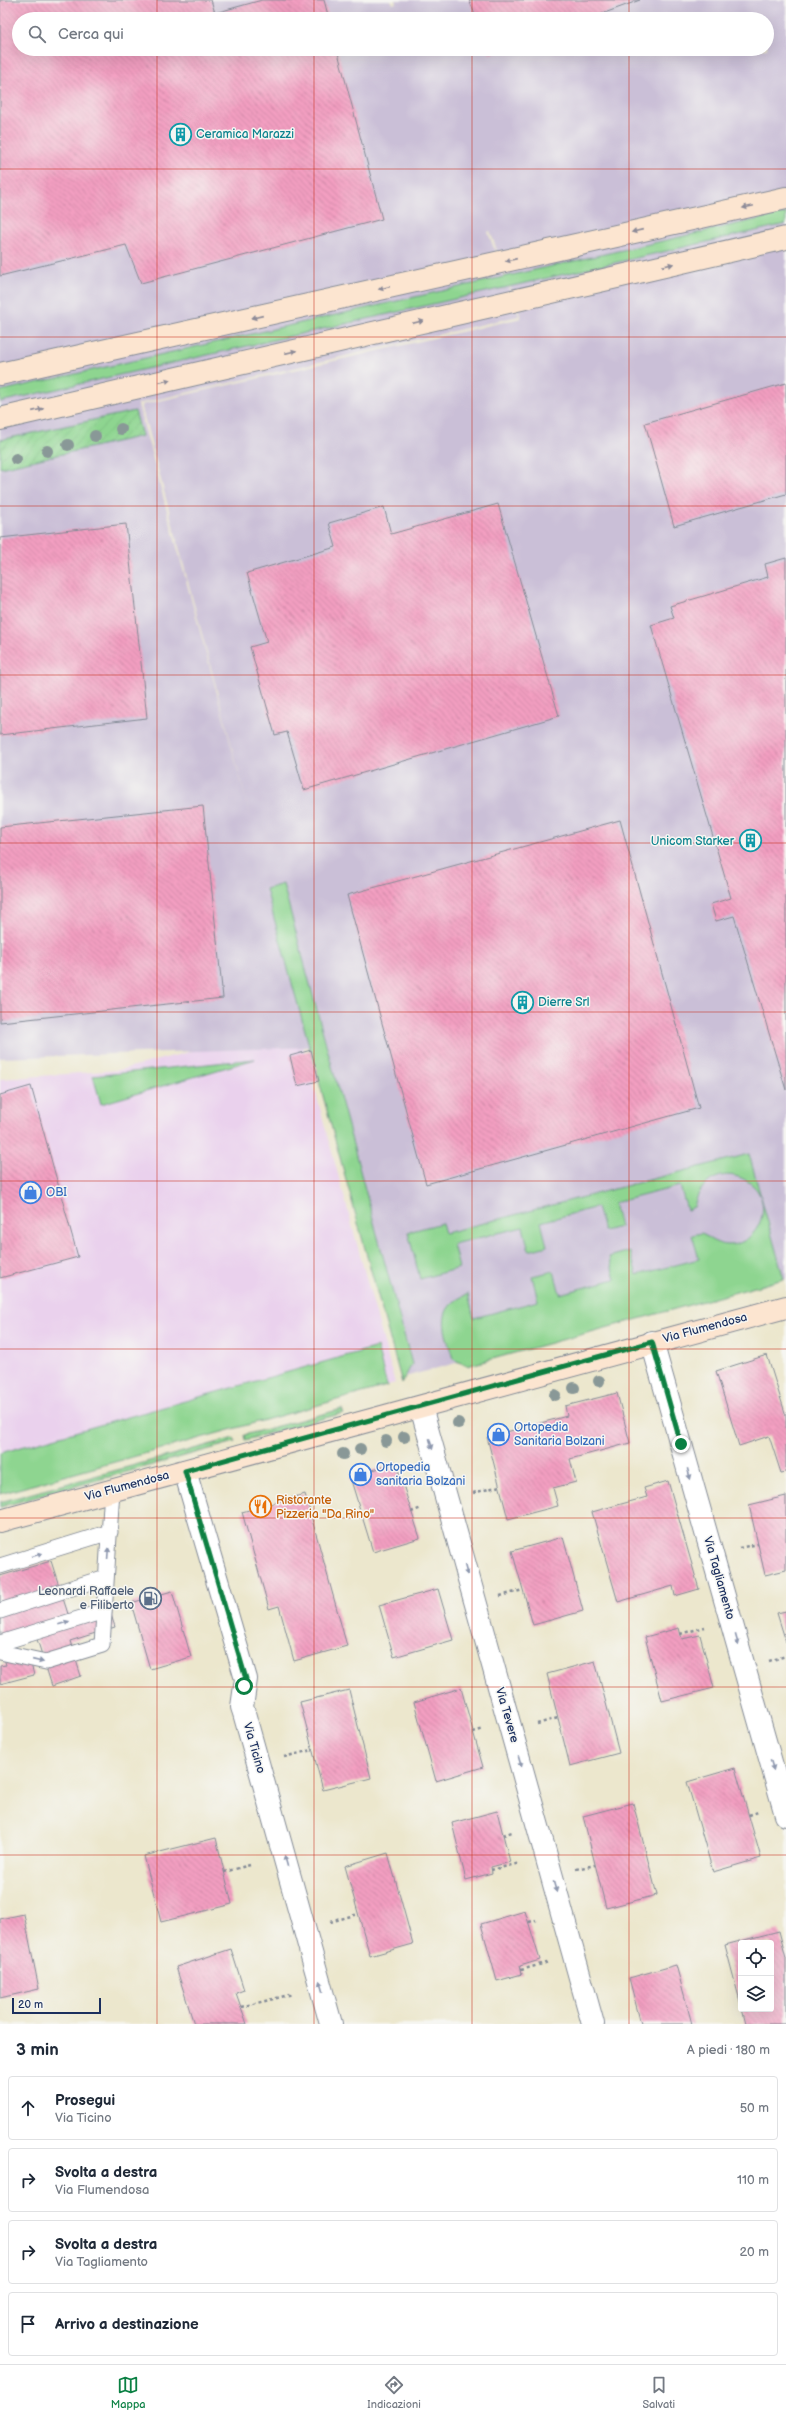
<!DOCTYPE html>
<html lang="it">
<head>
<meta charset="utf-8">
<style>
  body { margin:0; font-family:"Balsamiq Sans",sans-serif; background:#f2f2f3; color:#1f2937 }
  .controls { position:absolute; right:12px; bottom:12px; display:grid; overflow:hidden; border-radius:4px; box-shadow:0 4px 16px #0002 }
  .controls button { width:36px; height:36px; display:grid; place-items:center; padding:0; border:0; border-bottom:1px solid #e0e1e3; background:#fff; color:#1f2937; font:20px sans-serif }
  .scale { position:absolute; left:12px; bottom:10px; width:89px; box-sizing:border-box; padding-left:4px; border:2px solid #1b2f5e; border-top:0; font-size:11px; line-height:14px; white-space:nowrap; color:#1b2f5e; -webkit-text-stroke:3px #f6f6f2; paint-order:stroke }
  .stop { position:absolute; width:12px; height:12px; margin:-9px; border:3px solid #0b8043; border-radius:50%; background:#fff }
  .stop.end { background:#0b8043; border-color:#fff; box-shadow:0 1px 4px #0008 }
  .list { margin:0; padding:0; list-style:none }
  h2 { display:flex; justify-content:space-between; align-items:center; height:52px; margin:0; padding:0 16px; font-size:17px }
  h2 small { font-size:13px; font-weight:400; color:#747a83 }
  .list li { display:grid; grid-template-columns:26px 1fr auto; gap:12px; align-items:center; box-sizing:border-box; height:64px; margin:0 8px 8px; padding:0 8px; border:1px solid #e0e1e3; border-radius:4px }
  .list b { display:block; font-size:15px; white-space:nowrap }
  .list p { margin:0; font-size:13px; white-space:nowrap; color:#747a83 }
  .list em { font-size:13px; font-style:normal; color:#747a83 }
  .icon { flex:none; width:22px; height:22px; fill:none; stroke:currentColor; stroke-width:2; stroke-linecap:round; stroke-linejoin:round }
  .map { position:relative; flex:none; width:786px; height:2024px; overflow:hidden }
  .search { position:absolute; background:#fff; box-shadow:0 4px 16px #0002; left:12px; right:12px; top:12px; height:44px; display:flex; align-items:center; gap:10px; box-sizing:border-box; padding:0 14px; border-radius:22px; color:#747a83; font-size:15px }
  .sheet { height:340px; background:#fff }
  nav { display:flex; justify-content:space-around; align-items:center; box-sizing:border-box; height:56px; border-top:1px solid #e0e1e3; background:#fff; font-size:11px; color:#747a83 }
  nav a { display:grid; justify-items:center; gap:2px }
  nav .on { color:#0b8043 }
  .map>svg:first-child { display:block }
  .built { fill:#ead1ed }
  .industrial { fill:#cabfd7; fill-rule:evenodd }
  .grass { fill:#8ed590; stroke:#548277 }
  .garden { fill:url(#garden-furrows); stroke:#548277 }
  .building { fill:url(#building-back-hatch) }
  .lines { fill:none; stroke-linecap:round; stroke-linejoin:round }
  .lane-casing { stroke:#848b96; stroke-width:17 }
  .street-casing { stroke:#848b96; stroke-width:24 }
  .secondary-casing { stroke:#848b96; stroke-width:24 }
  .path { stroke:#848b96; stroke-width:2.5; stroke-dasharray:3 3; stroke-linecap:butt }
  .lane { stroke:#fff; stroke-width:15 }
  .street { stroke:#fff; stroke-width:22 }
  .secondary { stroke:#fce5d0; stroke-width:22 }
  .tree { fill:#899897 }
  .oneway { fill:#8c8a97 }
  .oneway2 { fill:#8d97ae }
  .route { stroke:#0b8043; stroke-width:5 }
  .grid { fill:none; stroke:#c8321e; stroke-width:1; stroke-opacity:0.55 }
  .labels { text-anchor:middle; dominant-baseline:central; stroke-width:3; stroke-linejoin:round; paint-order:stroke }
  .culture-label { font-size:12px; fill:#0d838f; stroke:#f6f6f2; text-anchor:start }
  .shop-label { font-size:12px; fill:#366cbe; stroke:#f6f6f2; text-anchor:start }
  .street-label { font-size:12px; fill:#1b2f5e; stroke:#f6f6f2 }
  .food-label { font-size:12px; fill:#c56008; stroke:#f6f6f2; text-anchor:start }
  .service-label { font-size:12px; fill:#4e5e75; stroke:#f6f6f2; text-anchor:end }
</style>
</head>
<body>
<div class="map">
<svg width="786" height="2024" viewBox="0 0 786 2024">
  <defs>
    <pattern id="garden-furrows" width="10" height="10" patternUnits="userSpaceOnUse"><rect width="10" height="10" fill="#8ed590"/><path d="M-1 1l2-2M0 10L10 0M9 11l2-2" fill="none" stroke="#7ab77f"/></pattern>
    <pattern id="building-back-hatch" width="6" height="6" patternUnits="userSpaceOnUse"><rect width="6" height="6" fill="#f39fc1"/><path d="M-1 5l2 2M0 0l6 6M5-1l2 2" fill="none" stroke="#c482a0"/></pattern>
  </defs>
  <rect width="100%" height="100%" fill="#f6f6f2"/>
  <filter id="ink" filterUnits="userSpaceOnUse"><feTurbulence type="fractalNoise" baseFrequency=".025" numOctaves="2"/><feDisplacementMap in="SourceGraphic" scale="8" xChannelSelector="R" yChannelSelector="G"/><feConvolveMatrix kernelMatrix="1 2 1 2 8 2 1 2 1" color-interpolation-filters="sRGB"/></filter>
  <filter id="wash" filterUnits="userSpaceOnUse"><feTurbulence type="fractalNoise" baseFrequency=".012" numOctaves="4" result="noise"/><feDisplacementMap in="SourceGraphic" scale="16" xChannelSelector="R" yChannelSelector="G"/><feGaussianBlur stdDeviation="0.9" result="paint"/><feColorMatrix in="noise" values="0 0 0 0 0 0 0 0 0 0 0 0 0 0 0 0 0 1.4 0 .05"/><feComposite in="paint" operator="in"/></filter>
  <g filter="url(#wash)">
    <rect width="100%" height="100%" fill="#ece7cd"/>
    <path class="built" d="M297 1024 395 1383 0 1490V1079L119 1070Z"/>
    <path class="industrial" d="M0 0H391L393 4 396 3 395 0H786V1279H784L782 1274 401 1378 312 1047 0 1058ZM19 19H767V49H19ZM490 231 521 318 141 405 252 822 138 404 519 316 488 232Z"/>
    <path class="grass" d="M786 213V224L0 402V391Z
      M283 884 412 1364 402 1383 266 889Z
      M255 1059 101 1104 93 1076Z
      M749 1154 784 1279 467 1366 453 1359C445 1330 433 1308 468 1294L474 1318 538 1301 532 1276 554 1271 560 1294 615 1279 609 1257 630 1251 637 1275 699 1259 692 1235 702 1233C745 1272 786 1205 747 1181 739 1176 730 1174 721 1176 705 1180 697 1193 694 1207L687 1210 680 1186 614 1203 620 1227 604 1231 597 1207 541 1222 547 1246 529 1251 523 1227 453 1244 459 1268 420 1279 408 1232 442 1223 445 1233Z
      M377 1347 387 1386 0 1494V1453Z"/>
    <path class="garden" d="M135 411 142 436 0 468V440Z
      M342 1409 343 1413 245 1440 244 1435Z
      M234 1438 235 1442 0 1507V1502Z"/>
    <g id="blocks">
      <path class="building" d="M0 0H211L215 13 262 0H324L329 19H19V49H337L382 219 141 283 126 245 0 276Z
        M469 0H640L588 19H477Z
        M488 49H504L490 54Z
        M786 383V494L674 526 645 423Z
        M498 504 559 716 304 790 287 732 275 735 250 647 267 642 247 573 336 547 329 523 384 507 391 534Z
        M126 524 147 718 0 735V538Z
        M786 558V1090L734 916 716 921 711 904 731 898 651 625 674 618 670 606 768 577 765 564Z
        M203 806 223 998 0 1022V827Z
        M620 820 699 1108 426 1184 347 895Z
        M311 1050 319 1081 297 1086 290 1056Z
        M31 1086 78 1257 0 1278V1095Z
        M767 1355 786 1416V1472L781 1473 769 1436 739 1446 716 1371Z
        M617 1393 630 1443 570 1459 576 1482 553 1488 558 1506 508 1519 487 1437 567 1416 565 1406Z
        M396 1463 420 1538 373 1552 350 1477Z
        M668 1481 699 1589 675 1596 673 1586 618 1602 592 1512 647 1497 644 1488Z
        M305 1494 347 1646 294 1661 279 1606 269 1609 242 1512Z
        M786 1496V1570L765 1575 749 1505Z
        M563 1537 583 1611 533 1625 512 1551Z
        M51 1561 69 1617 108 1605 115 1627 70 1641 81 1676 52 1686 36 1636 5 1646 0 1630V1576Z
        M438 1589 453 1640 394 1657 379 1605Z
        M172 1591 191 1657 150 1669 131 1603Z
        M786 1611V1642L777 1613Z
        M679 1628 682 1639 700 1635 714 1688 662 1701 645 1637Z
        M28 1653 34 1675 0 1684V1666L6 1665 4 1658Z
        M595 1661 619 1753 570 1766 547 1674Z
        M461 1688 483 1767 436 1781 414 1702Z
        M349 1690 371 1778 323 1790 300 1702Z
        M735 1768 761 1858 713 1872 687 1782Z
        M633 1803 657 1895 606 1908 583 1816Z
        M497 1811 510 1862 491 1867 492 1873 466 1880 452 1823Z
        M216 1838 232 1904 161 1922 144 1856Z
        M388 1853 413 1944 370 1956 345 1866Z
        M525 1911 540 1960 520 1966 522 1974 497 1981 481 1924Z
        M24 1914 39 1989 0 1998V1919Z
        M779 1931 786 1958V2024H746L742 2009H771V1943H741V2005L725 1945Z
        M231 1949 244 1990 236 1993 247 2024H194L176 1967Z
        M676 1965 692 2024H641L629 1978Z"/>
    </g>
  </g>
  <g filter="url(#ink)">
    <use href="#blocks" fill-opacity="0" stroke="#848b96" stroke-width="1"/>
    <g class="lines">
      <defs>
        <path id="lane" d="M0 1566 110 1532
          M0 1611 106 1577
          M0 1643 104 1611
          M0 1652 46 1662 102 1645 112 1490"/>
        <path id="street" d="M652 1342 786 1815
          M421 1407 593 2024
          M185 1471 246 1679 242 1707 244 1713 331 2024"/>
        <path id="secondary" d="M0 374 786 198
          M0 419 786 238
          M0 1521 786 1307"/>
      </defs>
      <use href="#lane" class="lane-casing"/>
      <use href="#street" class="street-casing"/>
      <use href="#secondary" class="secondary-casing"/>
      <path class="path" d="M473 1493 500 1486
        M411 1512 422 1508
        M739 1548 758 1544
        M500 1596 523 1590
        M680 1634 705 1627
        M769 1661 786 1656
        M537 1724 558 1718
        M473 1732 484 1729
        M284 1757 312 1750
        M749 1815 758 1812
        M503 1835 512 1832
        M576 1869 595 1865
        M491 1870 520 1863
        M224 1872 250 1865
        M330 1922 358 1914
        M529 1922 536 1920
        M521 1970 549 1962
        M241 2007 293 1994"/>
      <use href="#lane" class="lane"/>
      <use href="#street" class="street"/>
      <use href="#secondary" class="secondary"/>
    </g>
    <g class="tree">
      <circle cx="121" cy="429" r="6"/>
      <circle cx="95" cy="436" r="6"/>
      <circle cx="68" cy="445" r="6"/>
      <circle cx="47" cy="451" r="6"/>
      <circle cx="16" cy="459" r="6"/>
      <circle cx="599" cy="1381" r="6"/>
      <circle cx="574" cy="1388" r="6"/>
      <circle cx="555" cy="1395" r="6"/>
      <circle cx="458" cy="1423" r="6"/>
      <circle cx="404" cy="1437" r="6"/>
      <circle cx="386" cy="1441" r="6"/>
      <circle cx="360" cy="1449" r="6"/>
      <circle cx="343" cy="1454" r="6"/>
    </g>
    <defs><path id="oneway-solid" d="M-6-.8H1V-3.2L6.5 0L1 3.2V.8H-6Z"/></defs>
    <g class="oneway">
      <use href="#oneway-solid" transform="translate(748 207) rotate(168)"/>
      <use href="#oneway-solid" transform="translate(637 231) rotate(167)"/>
      <use href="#oneway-solid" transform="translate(511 260) rotate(167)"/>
      <use href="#oneway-solid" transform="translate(668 265) rotate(-13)"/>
      <use href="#oneway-solid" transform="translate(384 288) rotate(167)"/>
      <use href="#oneway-solid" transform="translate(257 317) rotate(167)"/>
      <use href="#oneway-solid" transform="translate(418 322) rotate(-13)"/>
      <use href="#oneway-solid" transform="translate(291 352) rotate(-13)"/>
      <use href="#oneway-solid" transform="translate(165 381) rotate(-13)"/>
      <use href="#oneway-solid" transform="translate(38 410) rotate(-13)"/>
    </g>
    <g class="oneway2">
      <use href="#oneway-solid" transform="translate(431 1444) rotate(74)"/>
      <use href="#oneway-solid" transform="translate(689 1474) rotate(74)"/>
      <use href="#oneway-solid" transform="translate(108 1553) rotate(-86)"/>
      <use href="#oneway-solid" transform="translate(37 1555) rotate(-18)"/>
      <use href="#oneway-solid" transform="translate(466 1570) rotate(75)"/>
      <use href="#oneway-solid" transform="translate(64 1623) rotate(-17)"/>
      <use href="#oneway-solid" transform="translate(737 1640) rotate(74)"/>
      <use href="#oneway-solid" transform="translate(38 1661) rotate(13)"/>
      <use href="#oneway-solid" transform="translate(520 1762) rotate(74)"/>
      <use href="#oneway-solid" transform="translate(772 1765) rotate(74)"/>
      <use href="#oneway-solid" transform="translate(286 1861) rotate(-106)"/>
      <use href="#oneway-solid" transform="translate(555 1887) rotate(74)"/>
      <use href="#oneway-solid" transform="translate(321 1986) rotate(-106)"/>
    </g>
  </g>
  <g class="lines" filter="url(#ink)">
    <path class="route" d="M244 1686 246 1679 185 1471 652 1342 681 1444"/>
  </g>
  <path class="grid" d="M157 0V19M314 0V19M472 0V19M629 0V19M157 49V2024M314 49V2024M472 49V2024M629 49V2024M0 169H786M0 337H786M0 506H786M0 675H786M0 843H786M0 1012H786M0 1181H786M0 1349H786M0 1518H786M0 1687H786M0 1855H786"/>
  <defs>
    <symbol id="building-ring" viewBox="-11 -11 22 22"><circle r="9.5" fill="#f6f6f2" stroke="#0f9aa8" stroke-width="1.5"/><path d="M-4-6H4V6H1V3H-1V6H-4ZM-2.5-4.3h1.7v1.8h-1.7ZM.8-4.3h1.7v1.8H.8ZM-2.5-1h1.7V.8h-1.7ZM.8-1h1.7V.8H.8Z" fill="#0f9aa8"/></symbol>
    <symbol id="shop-ring" viewBox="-11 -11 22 22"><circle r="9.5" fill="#f6f6f2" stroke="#3f7fe0" stroke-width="1.5"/><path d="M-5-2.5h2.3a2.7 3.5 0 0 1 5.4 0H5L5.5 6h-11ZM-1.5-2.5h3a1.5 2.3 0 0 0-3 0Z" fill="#3f7fe0"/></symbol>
    <symbol id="restaurant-ring" viewBox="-11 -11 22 22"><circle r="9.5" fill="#f6f6f2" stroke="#e8710a" stroke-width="1.5"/><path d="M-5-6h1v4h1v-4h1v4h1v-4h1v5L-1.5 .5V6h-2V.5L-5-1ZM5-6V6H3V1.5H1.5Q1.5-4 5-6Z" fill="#e8710a"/></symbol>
    <symbol id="fuel-ring" viewBox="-11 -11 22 22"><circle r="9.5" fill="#f6f6f2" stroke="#5c6f8a" stroke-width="1.5"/><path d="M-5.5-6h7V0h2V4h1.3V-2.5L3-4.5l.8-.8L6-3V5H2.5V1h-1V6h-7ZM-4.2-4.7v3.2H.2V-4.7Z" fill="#5c6f8a"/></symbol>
  </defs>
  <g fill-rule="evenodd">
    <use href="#building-ring" x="168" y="122" width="25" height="25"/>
    <use href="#building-ring" x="738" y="828" width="25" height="25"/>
    <use href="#building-ring" x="510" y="990" width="25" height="25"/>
    <use href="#shop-ring" x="18" y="1180" width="25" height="25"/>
    <use href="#shop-ring" x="486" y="1422" width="25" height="25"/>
    <use href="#shop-ring" x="348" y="1462" width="25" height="25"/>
    <use href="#restaurant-ring" x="248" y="1494" width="25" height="25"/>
    <use href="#fuel-ring" x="138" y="1586" width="25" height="25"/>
  </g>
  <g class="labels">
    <g class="culture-label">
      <text x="196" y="134">Ceramica Marazzi</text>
      <text x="734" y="841" text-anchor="end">Unicom Starker</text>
      <text x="538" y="1002">Dierre Srl</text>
    </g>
    <g class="shop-label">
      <text x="46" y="1192">OBI</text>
      <text x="514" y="1427">Ortopedia<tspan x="514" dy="14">Sanitaria Bolzani</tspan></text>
      <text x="376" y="1467">Ortopedia<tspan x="376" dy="14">sanitaria Bolzani</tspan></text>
    </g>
    <g class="street-label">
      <text transform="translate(705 1328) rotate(-15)">Via Flumendosa</text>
      <text transform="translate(127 1486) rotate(-15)">Via Flumendosa</text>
      <text transform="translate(719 1578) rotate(74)">Via Tagliamento</text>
      <text transform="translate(507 1715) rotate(74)">Via Tevere</text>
      <text transform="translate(254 1748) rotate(74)">Via Ticino</text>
    </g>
    <g class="food-label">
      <text x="276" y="1500">Ristorante<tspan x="276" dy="14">Pizzeria "Da Rino"</tspan></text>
    </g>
    <g class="service-label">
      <text x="134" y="1591">Leonardi Raffaele<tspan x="134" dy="14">e Filiberto</tspan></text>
    </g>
  </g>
</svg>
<div class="controls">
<button><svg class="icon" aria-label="locate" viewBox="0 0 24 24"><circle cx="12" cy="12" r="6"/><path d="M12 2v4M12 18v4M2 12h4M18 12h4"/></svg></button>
<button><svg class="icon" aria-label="layers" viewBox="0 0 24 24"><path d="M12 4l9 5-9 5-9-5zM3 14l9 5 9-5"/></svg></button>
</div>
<div class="scale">20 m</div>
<div class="stop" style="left:244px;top:1686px"></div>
<div class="stop end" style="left:681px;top:1444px"></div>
<div class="search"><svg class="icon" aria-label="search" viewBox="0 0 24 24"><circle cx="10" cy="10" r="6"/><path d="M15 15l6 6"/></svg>Cerca qui</div>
</div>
<section class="sheet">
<h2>3 min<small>A piedi · 180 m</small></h2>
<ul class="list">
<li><svg class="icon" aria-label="ahead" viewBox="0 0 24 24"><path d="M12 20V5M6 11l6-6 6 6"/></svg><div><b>Prosegui</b><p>Via Ticino</p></div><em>50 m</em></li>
<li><svg class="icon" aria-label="right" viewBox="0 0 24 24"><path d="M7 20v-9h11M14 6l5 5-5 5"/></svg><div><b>Svolta a destra</b><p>Via Flumendosa</p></div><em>110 m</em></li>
<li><svg class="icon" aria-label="right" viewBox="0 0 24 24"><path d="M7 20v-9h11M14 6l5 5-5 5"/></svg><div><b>Svolta a destra</b><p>Via Tagliamento</p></div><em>20 m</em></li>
<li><svg class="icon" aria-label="arrive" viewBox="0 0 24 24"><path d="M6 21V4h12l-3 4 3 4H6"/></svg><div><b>Arrivo a destinazione</b></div></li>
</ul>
</section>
<nav>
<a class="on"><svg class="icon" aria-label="map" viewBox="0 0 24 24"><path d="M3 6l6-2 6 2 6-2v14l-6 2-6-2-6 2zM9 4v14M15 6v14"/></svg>Mappa</a>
<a><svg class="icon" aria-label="directions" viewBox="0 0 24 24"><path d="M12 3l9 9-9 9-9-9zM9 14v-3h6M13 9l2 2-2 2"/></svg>Indicazioni</a>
<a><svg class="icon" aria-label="saved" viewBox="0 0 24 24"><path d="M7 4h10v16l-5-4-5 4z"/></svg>Salvati</a>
</nav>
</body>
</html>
